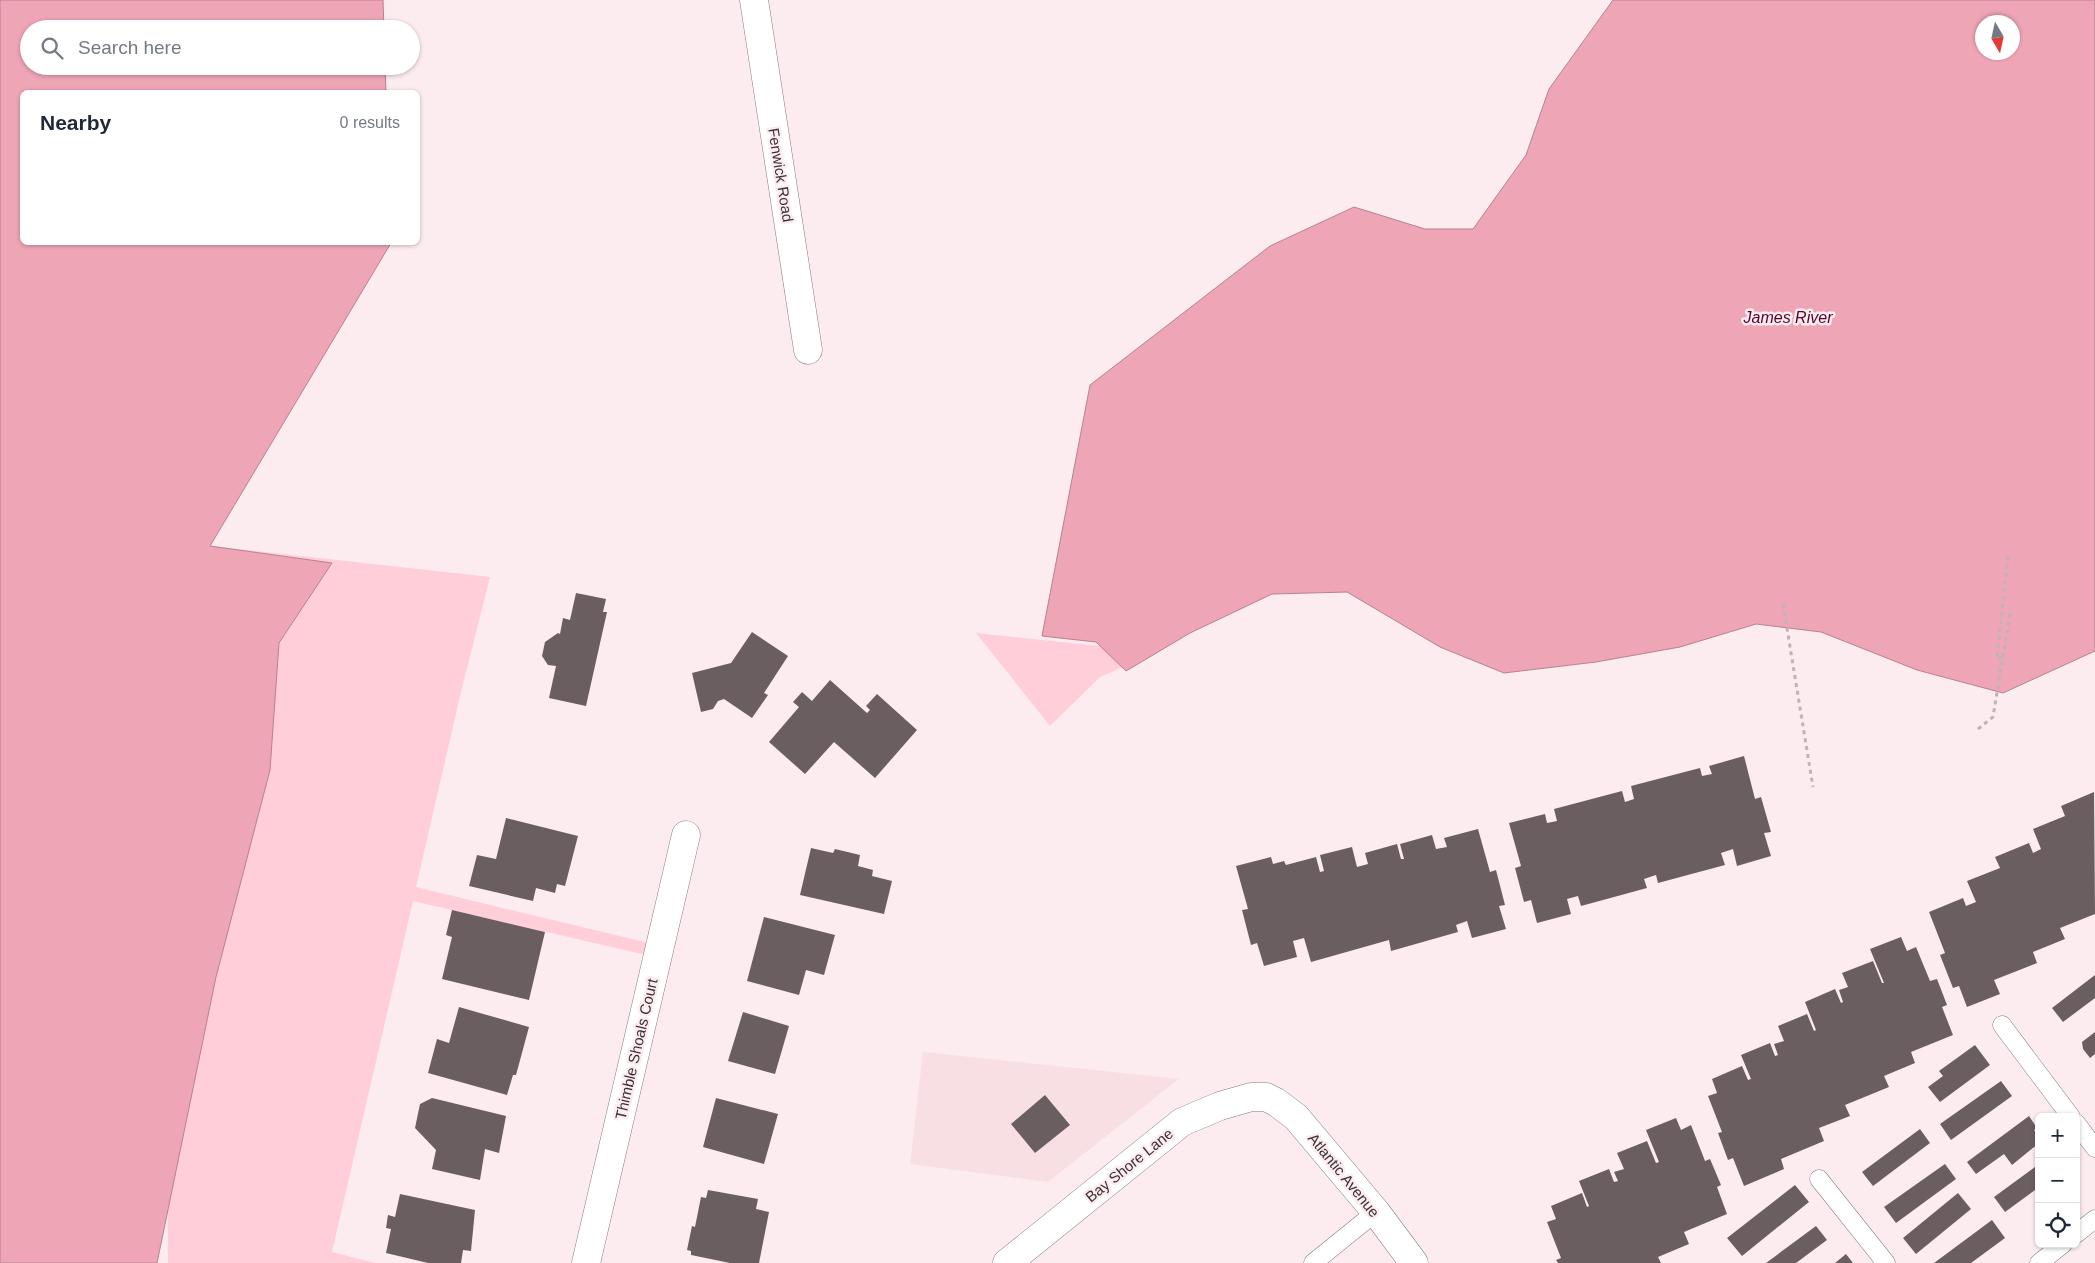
<!DOCTYPE html>
<html lang="en">
<head>
<meta charset="utf-8">
<style>
  body { margin:0; font-family:Arial,sans-serif; background:#f6f6f7; color:#1f2937 }
  .controls { position:absolute; right:15px; bottom:15px; display:grid; overflow:hidden; border-radius:8px; box-shadow:0 1px 4px #0004 }
  .controls button { width:45px; height:45px; display:grid; place-items:center; padding:0; border:0; border-bottom:1px solid #e0e1e3; background:#fff; color:#1f2937; font:25px sans-serif }
  .compass { position:absolute; left:1975px; top:15px; width:45px; height:45px; border-radius:50%; background:#fff; box-shadow:0 1px 4px #0004; rotate:171deg }
  .list { margin:0; padding:0; list-style:none }
  h2 { display:flex; justify-content:space-between; align-items:center; height:65px; margin:0; padding:0 20px; font-size:21px }
  h2 small { font-size:16px; font-weight:400; color:#747a83 }
  .icon { flex:none; width:28px; height:28px; fill:none; stroke:currentColor; stroke-width:2; stroke-linecap:round; stroke-linejoin:round }
  .map { position:relative; flex:none; width:2095px; height:1263px; overflow:hidden }
  .search { position:absolute; background:#fff; box-shadow:0 1px 4px #0004; left:20px; top:20px; width:400px; height:55px; display:flex; align-items:center; gap:12px; box-sizing:border-box; padding:0 18px; border-radius:28px; color:#747a83; font-size:19px }
  .panel { position:absolute; background:#fff; box-shadow:0 1px 4px #0004; left:20px; top:90px; width:400px; height:155px; border-radius:8px }
  .map>svg:first-child { display:block }
  .built { fill:#f8dfe4 }
  .green { fill:#ffced9 }
  .water { fill:#eea5b6; stroke:#b7828f; fill-rule:evenodd }
  .building { fill:#6b5e61 }
  .lines { fill:none; stroke-linecap:round; stroke-linejoin:round }
  .lane-casing { stroke:#887a7d; stroke-width:19 }
  .street-casing { stroke:#887a7d; stroke-width:29 }
  .path { stroke:#c0b3b6; stroke-width:3; stroke-dasharray:4 4; stroke-linecap:butt }
  .lane { stroke:#fff; stroke-width:18 }
  .street { stroke:#fff; stroke-width:28 }
  .labels { text-anchor:middle; dominant-baseline:central; stroke-width:5; stroke-linejoin:round; paint-order:stroke }
  .street-label { font-size:15px; fill:#383234; stroke:#fcecf0 }
  .water-label { font-size:16px; font-style:italic; fill:#580027; stroke:#fcecf0 }
</style>
</head>
<body>
<div class="map">
<svg width="2095" height="1263" viewBox="0 0 2095 1263">
  <rect width="100%" height="100%" fill="#fcecf0"/>
  <path class="built" d="M923 1052 1179 1079 1048 1182 910 1164Z"/>
  <path class="green" d="M210 546 490 577 461 692 416 887 661 946 659 958 413 901 332 1252 375 1263H168L167 1101Z
    M976 633 1157 652 1100 677 1050 726Z"/>
  <path class="water" d="M0 0H383L384 29H29V66H385L386 92H22V242L391 243 210 546 332 563 279 643 270 770 216 977 157 1263H0Z
    M1613 0H2095V651L2003 693 1917 670 1821 632 1756 624 1680 647 1596 662 1504 673 1440 647 1347 592 1272 594 1190 633 1126 671 1096 642 1042 636 1090 385 1270 246 1354 207 1425 229H1473L1526 155 1549 89ZM1982 22H2012V52H1982Z"/>
  <path class="building" d="M576 593 606 599 603 612H607L586 706 549 698 556 666 548 665 542 656 545 642 558 633 560 634 563 618 570 620Z
    M752 632 788 656 764 693 768 695 752 718 724 699 718 701 713 709 701 712 692 673 731 663Z
    M830 680 867 713 870 710 866 706 877 694 917 730 875 778 834 742 805 774 769 742 799 707 793 702 802 692 812 701Z
    M1744 756 1755 799 1761 797 1771 832 1764 833 1771 856 1737 866 1733 849 1721 853 1725 865 1658 883 1656 875 1644 879 1647 888 1581 906 1578 896 1567 899 1571 914 1537 923 1531 900 1524 902 1515 868 1521 866 1509 823 1545 814 1547 823 1557 821 1554 809 1622 791 1625 802 1634 799 1631 786 1700 768 1702 776 1712 774 1709 766Z
    M2094 792 2095 914 2060 928 2065 939 2033 952 2037 963 1994 980 2000 994 1967 1007 1959 986 1953 988 1940 955 1945 953 1929 912 1963 898 1966 906 1976 902 1967 881 2000 868 1995 857 2029 843 2033 853 2041 849 2033 829 2065 816 2061 806Z
    M506 818 578 836 565 886 557 884 555 893 536 888 533 901 469 886 477 855 496 859Z
    M1478 829 1490 872 1496 870 1505 905 1499 906 1506 929 1472 938 1467 921 1456 925 1458 932 1391 951 1389 940 1311 962 1304 938 1293 941 1297 957 1264 966 1257 943 1251 945 1242 910 1248 909 1236 866 1271 857 1273 864 1284 861 1286 865 1316 857 1320 872 1324 871 1320 855 1352 847 1357 867 1368 864 1365 853 1397 844 1401 859H1404L1400 844 1432 835 1436 849 1447 847 1444 838Z
    M811 848 833 853 835 849 860 855 858 866 873 870 872 876 892 881 884 914 800 895Z
    M452 910 545 932 529 1000 442 979 452 937 446 935Z
    M764 917 835 935 824 975 806 970 799 995 747 981Z
    M1901 937 1907 951 1916 947 1930 981 1937 979 1947 1005 1942 1007 1953 1035 1911 1052 1915 1063 1884 1076 1889 1087 1845 1105 1850 1116 1819 1128 1824 1141 1781 1159 1784 1169 1744 1186 1733 1158 1728 1160 1718 1133 1722 1132 1708 1096 1717 1093 1712 1079 1742 1066 1748 1080 1751 1079 1741 1055 1770 1043 1775 1056 1778 1055 1774 1044 1784 1041 1778 1026 1807 1014 1814 1031 1816 1030 1805 1002 1835 989 1841 1003 1843 1002 1839 990 1848 987 1842 973 1873 961 1882 983H1884L1870 949Z
    M2095 975V998L2063 1022 2052 1008Z
    M459 1007 529 1027 516 1075H513L507 1095 428 1073 437 1039 449 1043Z
    M743 1012 789 1026 775 1074 728 1061Z
    M2095 1032V1054L2090 1058 2083 1049 2082 1042Z
    M1975 1045 1990 1065 1940 1102 1928 1087 1943 1076 1939 1071Z
    M2001 1081 2012 1096 1951 1140 1940 1124Z
    M1045 1095 1070 1125 1035 1153 1011 1124Z
    M432 1098 506 1116 499 1153 485 1149 480 1180 432 1169 436 1150 415 1128 420 1104Z
    M716 1098 778 1114 764 1164 703 1147Z
    M2029 1116 2037 1128 2034 1130 2039 1137V1143L2012 1165 2004 1154 1976 1174 1967 1162Z
    M1676 1118 1681 1130 1691 1125 1705 1161 1710 1159 1721 1185 1717 1187 1727 1214 1684 1232 1689 1244 1658 1257 1661 1263H1558L1556 1260 1561 1258 1547 1222 1556 1219 1551 1206 1582 1193 1587 1207 1589 1206 1579 1181 1609 1169 1614 1182 1618 1181 1614 1172 1624 1169 1617 1153 1647 1141 1656 1163 1659 1162 1646 1130Z
    M1920 1129 1930 1143 1873 1186 1862 1172Z
    M1945 1164 1956 1179 1896 1223 1884 1207Z
    M2039 1164V1187L2005 1212 1994 1197Z
    M1795 1185 1809 1202 1742 1256 1727 1238Z
    M708 1190 758 1199 756 1209 769 1212 759 1263H730L691 1255V1251L687 1250 692 1226 695 1227 701 1197 706 1198Z
    M1958 1193 1971 1209 1916 1254 1903 1238Z
    M400 1194 475 1210 471 1251 463 1250 461 1263H428L386 1253 391 1229 386 1228 388 1215 395 1217Z
    M1992 1220 2005 1238 1971 1263H1934Z
    M1816 1226 1827 1240 1796 1263H1766Z
    M1846 1254 1853 1263H1835Z"/>
  <g class="lines">
    <defs>
      <path id="lane" d="M2002 1025 2071 1117
        M2076 1123 2095 1148
        M1819 1179 1886 1263
        M2076 1234 2095 1219
        M1313 1263 1376 1212
        M2039 1263 2063 1244"/>
      <path id="street" d="M754 0 808 350
        M586 1263 686 835
        M1007 1263 1182 1122 1220 1106 1251 1097H1266L1276 1102 1296 1117 1376 1212 1414 1263"/>
    </defs>
    <use href="#lane" class="lane-casing"/>
    <use href="#street" class="street-casing"/>
    <path class="path" d="M1783 604 1813 787
      M2003 657 1997 658 2008 557
      M1978 729 1993 717 2010 613"/>
    <use href="#lane" class="lane"/>
    <use href="#street" class="street"/>
  </g>
  <g class="labels">
    <g class="street-label">
      <text transform="translate(781 175) rotate(81)">Fenwick Road</text>
      <text transform="translate(636 1049) rotate(-77)">Thimble Shoals Court</text>
      <text transform="translate(1129 1165) rotate(-39)">Bay Shore Lane</text>
      <text transform="translate(1344 1175) rotate(51)">Atlantic Avenue</text>
    </g>
    <g class="water-label">
      <text x="1788" y="317">James River</text>
    </g>
  </g>
</svg>
<div class="controls">
<button>+</button>
<button>−</button>
<button><svg class="icon" aria-label="locate" viewBox="0 0 24 24"><circle cx="12" cy="12" r="6"/><path d="M12 2v4M12 18v4M2 12h4M18 12h4"/></svg></button>
</div>
<svg class="compass" viewBox="-18 -18 36 36"><path d="M0-13l5 13h-10z" fill="#e53935"/><path d="M0 13l5-13h-10z" fill="#747a83"/></svg>
<div class="search"><svg class="icon" aria-label="search" viewBox="0 0 24 24"><circle cx="10" cy="10" r="6"/><path d="M15 15l6 6"/></svg>Search here</div>
<section class="panel">
<h2>Nearby<small>0 results</small></h2>
<ul class="list">
</ul>
</section>
</div>
</body>
</html>
